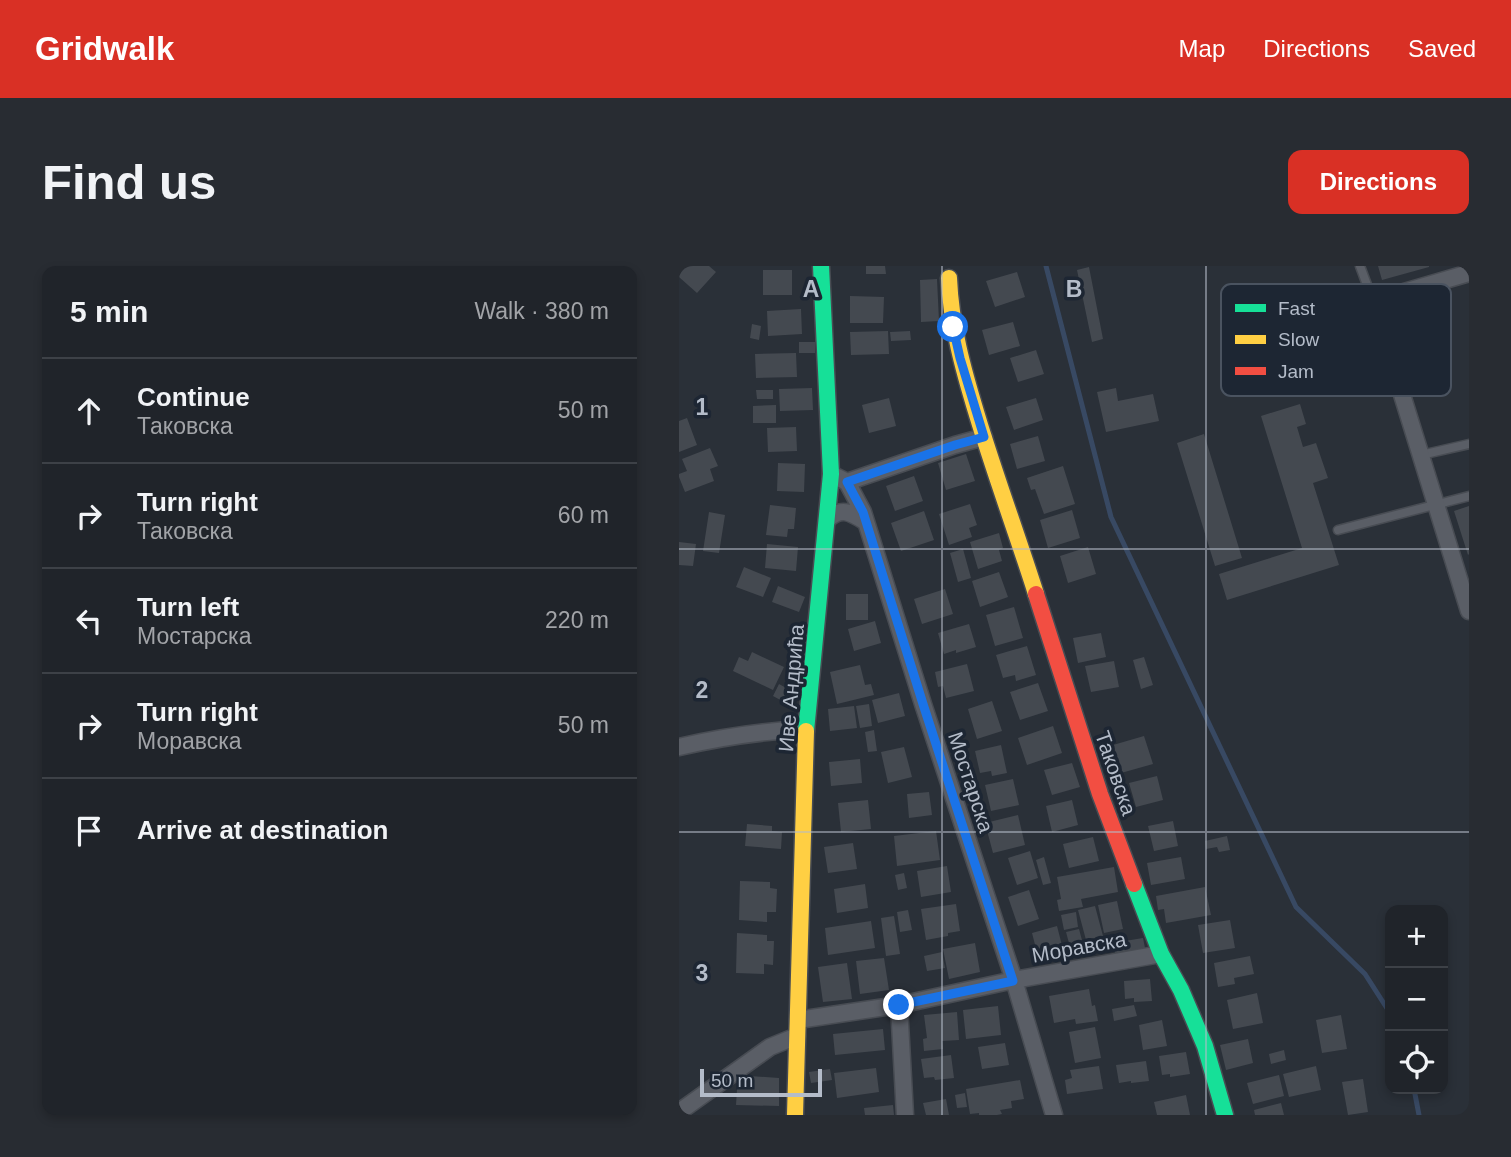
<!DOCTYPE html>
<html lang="en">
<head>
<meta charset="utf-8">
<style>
  body { margin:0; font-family:Arial,sans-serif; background:#282c32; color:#f1f3f6 }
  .controls { position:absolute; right:21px; bottom:21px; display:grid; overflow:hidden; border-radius:14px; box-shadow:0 4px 10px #0003 }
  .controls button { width:63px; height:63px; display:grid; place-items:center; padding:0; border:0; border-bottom:2px solid #3d4147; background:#20242a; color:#f1f3f6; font:35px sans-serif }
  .scale { position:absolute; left:21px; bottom:18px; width:122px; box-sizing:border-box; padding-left:7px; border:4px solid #b4bcc9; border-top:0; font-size:19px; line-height:24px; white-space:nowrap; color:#b4bcc9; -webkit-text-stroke:5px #1d2633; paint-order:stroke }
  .stop { position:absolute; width:21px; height:21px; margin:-16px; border:5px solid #1a73e8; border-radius:50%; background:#fff }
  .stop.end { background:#1a73e8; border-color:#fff; box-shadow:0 2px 7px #0008 }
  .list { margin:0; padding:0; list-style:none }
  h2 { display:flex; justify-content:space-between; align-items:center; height:91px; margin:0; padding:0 28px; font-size:30px }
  h2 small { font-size:23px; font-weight:400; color:#a2a4a8 }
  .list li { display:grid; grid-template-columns:46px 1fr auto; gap:21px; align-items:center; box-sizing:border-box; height:105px; padding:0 28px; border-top:2px solid #3d4147 }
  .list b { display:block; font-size:26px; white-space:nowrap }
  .list p { margin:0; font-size:23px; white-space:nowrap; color:#a2a4a8 }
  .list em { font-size:23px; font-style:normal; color:#a2a4a8 }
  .icon { flex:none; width:38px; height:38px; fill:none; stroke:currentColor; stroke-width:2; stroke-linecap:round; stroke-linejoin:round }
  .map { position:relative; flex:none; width:790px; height:849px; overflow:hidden; border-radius:14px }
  header { display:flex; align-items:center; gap:42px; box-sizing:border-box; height:98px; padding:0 35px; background:#d93025; color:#fff }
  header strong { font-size:33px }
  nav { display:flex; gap:38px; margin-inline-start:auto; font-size:24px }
  .intro { display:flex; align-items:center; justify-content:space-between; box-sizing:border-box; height:168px; padding:0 42px }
  h1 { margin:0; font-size:49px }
  .button { padding:18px 32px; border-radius:14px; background:#d93025; color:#fff; font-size:24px; font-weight:700 }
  main { display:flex; gap:42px; padding:0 42px }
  aside { flex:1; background:#20242a; border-radius:14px; box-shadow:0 4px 10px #0003 }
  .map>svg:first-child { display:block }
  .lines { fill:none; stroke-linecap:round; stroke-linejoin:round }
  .stream { stroke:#384963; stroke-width:5 }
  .building { fill:#444950 }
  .lane-casing { stroke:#484c53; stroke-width:11 }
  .street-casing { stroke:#484c53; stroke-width:19 }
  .fast-casing { stroke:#484c53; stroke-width:19 }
  .slow-casing { stroke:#484c53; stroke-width:19 }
  .jam-casing { stroke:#484c53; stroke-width:19 }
  .lane { stroke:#5a5e66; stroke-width:8 }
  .street { stroke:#5a5e66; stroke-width:16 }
  .fast { stroke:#16e098; stroke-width:16 }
  .slow { stroke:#ffcf43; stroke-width:16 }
  .jam { stroke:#f24e42; stroke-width:16 }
  .route { stroke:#1a73e8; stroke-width:9 }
  .grid { fill:none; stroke:#b4bcc9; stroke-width:2; stroke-opacity:0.55 }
  .labels { text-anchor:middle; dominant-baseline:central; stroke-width:7; stroke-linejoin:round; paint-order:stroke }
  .street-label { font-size:21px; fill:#b4bcc9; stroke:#1d2633 }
  .key { fill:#1d2633; stroke:#4a5360; stroke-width:2 }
  .key-label { font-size:19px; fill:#b4bcc9 }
  .grid-label { font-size:23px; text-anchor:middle; font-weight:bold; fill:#b4bcc9; stroke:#1d2633; stroke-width:7; stroke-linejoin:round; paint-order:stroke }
</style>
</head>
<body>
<header>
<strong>Gridwalk</strong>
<nav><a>Map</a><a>Directions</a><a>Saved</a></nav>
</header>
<div class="intro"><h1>Find us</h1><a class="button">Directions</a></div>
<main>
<aside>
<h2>5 min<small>Walk · 380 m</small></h2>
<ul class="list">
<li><svg class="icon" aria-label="ahead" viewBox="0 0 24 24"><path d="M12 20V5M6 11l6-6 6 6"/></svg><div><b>Continue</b><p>Таковска</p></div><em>50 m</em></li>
<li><svg class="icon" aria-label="right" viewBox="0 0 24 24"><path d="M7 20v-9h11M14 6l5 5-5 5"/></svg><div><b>Turn right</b><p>Таковска</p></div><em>60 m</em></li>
<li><svg class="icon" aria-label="left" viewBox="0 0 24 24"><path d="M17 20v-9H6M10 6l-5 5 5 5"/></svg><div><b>Turn left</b><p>Мостарска</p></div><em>220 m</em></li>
<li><svg class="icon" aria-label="right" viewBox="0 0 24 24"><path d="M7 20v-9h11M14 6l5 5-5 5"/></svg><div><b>Turn right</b><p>Моравска</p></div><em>50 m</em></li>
<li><svg class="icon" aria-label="arrive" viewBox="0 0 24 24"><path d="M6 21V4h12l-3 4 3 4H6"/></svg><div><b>Arrive at destination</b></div></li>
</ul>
</aside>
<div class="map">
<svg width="790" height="849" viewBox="0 0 790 849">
  <rect width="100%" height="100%" fill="#2a3038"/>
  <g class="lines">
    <path class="stream" d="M367 0 432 251 617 641 686 708 711 747
      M735 823 740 849"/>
  </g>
  <path class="building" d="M0 0H30L37 6 18 27 0 11Z
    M187 0H206L207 8H187Z
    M699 0H750V1L703 14Z
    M410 1 424 73 413 76 398 4Z
    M84 4H113V29H84Z
    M338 6 346 31 316 41 307 15Z
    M258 13 260 55 242 56 241 14Z
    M171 30 205 31 204 57H171Z
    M122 43 123 68 89 70 88 45Z
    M334 56 341 80 310 89 303 64Z
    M73 58 82 60 80 74 71 72Z
    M209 65 210 88 172 89 171 66Z
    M231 65 232 74 212 75 211 66Z
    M120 76H136V87H120Z
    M357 84 365 108 339 116 331 92Z
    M117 87 118 111 77 112 76 88Z
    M133 122 134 144 101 145 100 123Z
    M437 122 439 135 474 128 480 155 427 166 418 126Z
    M77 124H94V133H78Z
    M210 132 217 160 190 167 183 139Z
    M357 132 364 154 335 164 327 141Z
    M621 138 627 158 618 161 624 181 637 177 649 212 634 217 660 299 548 334 540 308 623 282 582 150Z
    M97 139V157H74V140Z
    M8 152 18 179 0 186V155Z
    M117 161 118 185 89 186 88 162Z
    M525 168 563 292 536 300 498 177Z
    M359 170 366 195 338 203 331 178Z
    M31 182 39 200 31 203 35 215 6 226 0 211V208L8 205 3 193Z
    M287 188 296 215 267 224 259 197Z
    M99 197 126 198 125 226 98 225Z
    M384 200 396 238 365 248 356 223 352 224 348 212Z
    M235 210 244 235 216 245 207 220Z
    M291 238 298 259 290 262 293 271 270 279 260 248Z
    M91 239 117 242 115 263H109L108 271 87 269Z
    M790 240V288L789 289 775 245Z
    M393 244 401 272 369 282 361 254Z
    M245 245 255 274 222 285 212 257Z
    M30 246 46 249 40 287 24 285Z
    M320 267 324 282 320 284 323 295 299 303 291 276Z
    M0 276 17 278 14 300 0 299Z
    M88 278 119 281 117 305 86 302Z
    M409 281 417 308 389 317 381 290Z
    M284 283 292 312 279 316 271 287Z
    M65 301 92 312 84 331 57 321Z
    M320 306 329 331 301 341 293 315Z
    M99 320 126 331 120 346 93 336Z
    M266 323 274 348 243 358 235 333Z
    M167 328H189V354H167Z
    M335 341 344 372 316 380 307 349Z
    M196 355 202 377 175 385 169 363Z
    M290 358 297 381 277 387V384L265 388 259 367Z
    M422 367 427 391 399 397 394 372Z
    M348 380 357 409 337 415 336 409 324 412 317 389Z
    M73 386 105 401 94 424 54 405 60 391 69 395Z
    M465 391 474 419 462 423 454 394Z
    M435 395 440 421 412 426 406 400Z
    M288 398 295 425 267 432 264 420 259 421 256 406Z
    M181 399 186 419 192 418 195 429 158 438 151 406Z
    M359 417 369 445 341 454 331 426Z
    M100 418 111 424 105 436 94 430Z
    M220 427 226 450 199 457 193 434Z
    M313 435 323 465 298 473 289 443Z
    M190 438 193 460 181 462 177 440Z
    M175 440 178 462 151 465 149 443Z
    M374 460 383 487 348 499 339 472Z
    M195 464 198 485 189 486 186 466Z
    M465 470 474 498 442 507 434 479Z
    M322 479 328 507 313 510 312 505 301 507 296 485Z
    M225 481 233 511 209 517 202 486Z
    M181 493 183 517 152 520 150 496Z
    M393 497 401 521 373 529 365 504Z
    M478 510 484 534 457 541 450 517Z
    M334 513 340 539 312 545 306 519Z
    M250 526 253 549 230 552 228 528Z
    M189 534 192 563 162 566 159 537Z
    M393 534 399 559 373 566 367 540Z
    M339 549 346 579 314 587 306 557Z
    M494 555 499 580 475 585 469 560Z
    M68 558 93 560V565L103 566 102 583 66 580Z
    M257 565 261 594 218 600 215 570Z
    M548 570 551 584 540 586 538 581 527 583 526 575Z
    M414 571 420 595 390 602 384 578Z
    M174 577 178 603 149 607 145 581Z
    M351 585 359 612 338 619 329 592Z
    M365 591 372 617 364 619 357 594Z
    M502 591 506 613 472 619 468 597Z
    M268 600 272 626 242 631 238 605Z
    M435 601 439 626 402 633 404 641 380 645 378 634 382 633 378 611Z
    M225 607 228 622 219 624 216 609Z
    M61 615 91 616V622L98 623 97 646H88V656L60 654Z
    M186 618 189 642 158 647 155 623Z
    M526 621 532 649 487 657 485 643 479 644 477 630Z
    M350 624 360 653 339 660 329 631Z
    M438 635 444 663 425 667 419 639Z
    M277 638 281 665 269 667V670L247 674 242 643Z
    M416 640 424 670 407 674 399 644Z
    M229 644 233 664 221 666 218 646Z
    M397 646 399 661 385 664 382 649Z
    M215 650 221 688 207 690 202 652Z
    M551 654 556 682 524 687 519 659Z
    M192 655 196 682 149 689 146 662Z
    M378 660 386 691 361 698 353 667Z
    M400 663 404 678 391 681 387 666Z
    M58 667 88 669V675H95L94 699 85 698V708L57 707Z
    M464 672 466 682 436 687 434 677Z
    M296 677 301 706 270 713 264 683Z
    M263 686 266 702 248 705 245 690Z
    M571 690 575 708 555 712 556 718 539 721 535 697Z
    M205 692 210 724 181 728 177 695Z
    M168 697 173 733 144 736 139 701Z
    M471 713 473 735 455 736V732L446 733 445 715Z
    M410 723 413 740 416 739 419 755 397 758 396 753 375 757 370 730Z
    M578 727 584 757 554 763 548 734Z
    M455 739 458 750 435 755 433 743Z
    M319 740 322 769 287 773 284 744Z
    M278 746 280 774 263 775 264 783 245 785 244 773 248 772 245 749Z
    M662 749 668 783 643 787 637 754Z
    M483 754 488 780 464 784 460 759Z
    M416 761 422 792 396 797 390 766Z
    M204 763 206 784 156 789 154 768Z
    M569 773 574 797 547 804 541 779Z
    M326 777 330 799 303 803 299 781Z
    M605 784 607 794 592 798 590 788Z
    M507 786 511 808 491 811V808L483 809 480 790Z
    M272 789 275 812 256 814 255 811 245 812 242 793Z
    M467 795 470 815 452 817V815L440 817 437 799Z
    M420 800 424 823 388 828 386 814 393 812 391 804Z
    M637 800 642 824 610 831 604 808Z
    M197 802 200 826 158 832 155 807Z
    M151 803 153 814 132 817 130 806Z
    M600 809 605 830 574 838 568 817Z
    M70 810 100 812V840L57 839 58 823H70Z
    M684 813 689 846 669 849 663 816Z
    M341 814 345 833 332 835 333 842 321 844 323 848 318 849H300V847L291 848 287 823Z
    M286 827 288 841 278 842 276 829Z
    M507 829 511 849H478L475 836Z
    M267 833 270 849H247L244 837Z
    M602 837 605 849H576L575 844Z
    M214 839 215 849H186L185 842Z"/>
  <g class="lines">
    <defs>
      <path id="lane" d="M681 0 694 35
        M742 189 790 178
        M659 264 790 230"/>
      <path id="street" d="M790 7 694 35 790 345
        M152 208 168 216 184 246 244 438 335 714 375 849
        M168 216 276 179 305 171
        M148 254C163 240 172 247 187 256
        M0 481C43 471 84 465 127 463
        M220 739 226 849
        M119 754 220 739 335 714 482 688
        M0 846 91 781 118 770"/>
      <path id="fast" d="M127 465 152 208 142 0
        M455 618 482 688 502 724 526 780 546 849"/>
      <path id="slow" d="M270 12C272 60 284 103 298 149 316 209 338 268 357 328
        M116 849 127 465"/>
      <path id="jam" d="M357 328 421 528 455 618"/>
    </defs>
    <use href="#lane" class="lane-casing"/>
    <use href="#street" class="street-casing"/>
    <use href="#fast" class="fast-casing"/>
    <use href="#slow" class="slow-casing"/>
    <use href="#jam" class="jam-casing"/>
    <use href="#lane" class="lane"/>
    <use href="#street" class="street"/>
    <use href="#fast" class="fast"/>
    <use href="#slow" class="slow"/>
    <use href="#jam" class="jam"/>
  </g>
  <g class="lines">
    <path class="route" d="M220 739 334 715 244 438 184 246 168 216 276 179 305 171 281 92 274 61"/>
  </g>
  <path class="grid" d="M263 0V849M527 0V849M0 283H790M0 566H790"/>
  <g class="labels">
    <g class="street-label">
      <text transform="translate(112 422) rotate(-85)">Иве Андрића</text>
      <text transform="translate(437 507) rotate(71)">Таковска</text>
      <text transform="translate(292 516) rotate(72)">Мостарска</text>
      <text transform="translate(400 681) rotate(-10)">Моравска</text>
    </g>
  </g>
  <rect x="542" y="18" width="230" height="112" rx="10" class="key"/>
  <rect x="556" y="38" width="31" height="8" fill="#16e098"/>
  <rect x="556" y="69" width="31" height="9" fill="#ffcf43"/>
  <rect x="556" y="101" width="31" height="8" fill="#f24e42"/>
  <g class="key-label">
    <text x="599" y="49">Fast</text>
    <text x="599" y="80">Slow</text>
    <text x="599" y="112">Jam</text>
  </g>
  <g class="grid-label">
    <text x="132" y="31">A</text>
    <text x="395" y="31">B</text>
    <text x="23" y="149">1</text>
    <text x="23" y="432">2</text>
    <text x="23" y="715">3</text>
  </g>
</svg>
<div class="controls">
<button>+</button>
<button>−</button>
<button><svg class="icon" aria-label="locate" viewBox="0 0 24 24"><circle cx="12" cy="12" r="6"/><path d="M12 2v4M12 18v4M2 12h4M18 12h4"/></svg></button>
</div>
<div class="scale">50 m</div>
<div class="stop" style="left:274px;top:61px"></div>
<div class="stop end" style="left:220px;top:739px"></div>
</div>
</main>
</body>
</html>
